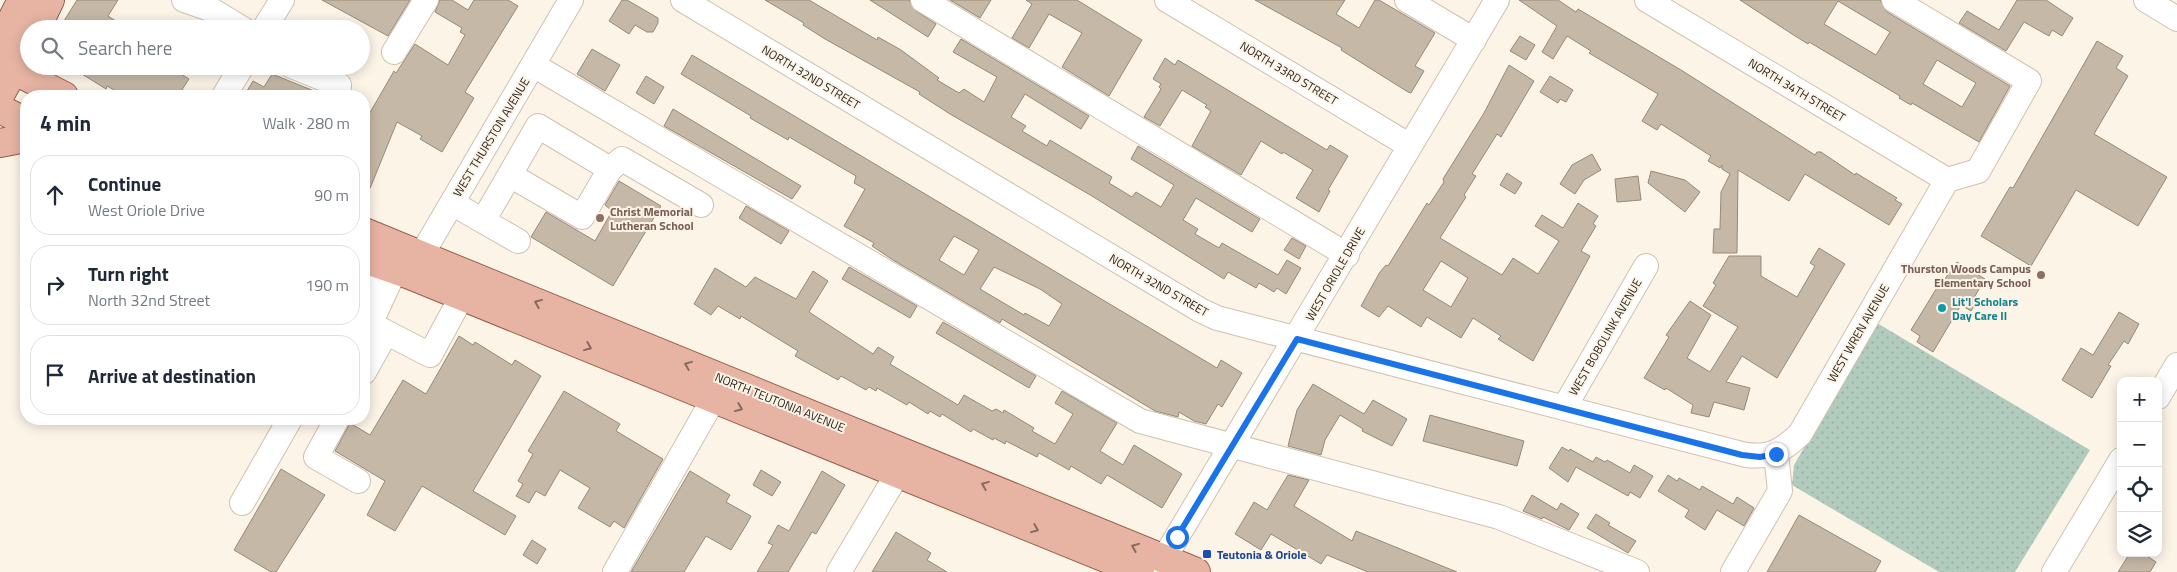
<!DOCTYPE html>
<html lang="en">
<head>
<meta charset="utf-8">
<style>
  body { margin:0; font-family:"Titillium Web",sans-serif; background:#f6f6f7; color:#1f2937 }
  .controls { position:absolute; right:15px; bottom:15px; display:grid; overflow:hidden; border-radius:10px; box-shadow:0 2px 12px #0003 }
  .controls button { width:45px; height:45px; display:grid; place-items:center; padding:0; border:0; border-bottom:1px solid #e0e1e3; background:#fff; color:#1f2937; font:25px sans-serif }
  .stop { position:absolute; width:15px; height:15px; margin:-11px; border:4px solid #1a73e8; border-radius:50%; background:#fff }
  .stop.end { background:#1a73e8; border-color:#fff; box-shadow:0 1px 5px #0008 }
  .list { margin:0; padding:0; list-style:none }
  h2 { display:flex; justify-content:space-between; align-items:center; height:65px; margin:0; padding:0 20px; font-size:21px }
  h2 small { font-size:16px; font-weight:400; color:#747a83 }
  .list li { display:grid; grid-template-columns:32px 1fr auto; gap:15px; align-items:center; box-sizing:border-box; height:80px; margin:0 10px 10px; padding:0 10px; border:1px solid #e0e1e3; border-radius:20px }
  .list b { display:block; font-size:19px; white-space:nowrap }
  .list p { margin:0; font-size:16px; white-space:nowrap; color:#747a83 }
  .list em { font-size:16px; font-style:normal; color:#747a83 }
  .icon { flex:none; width:28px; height:28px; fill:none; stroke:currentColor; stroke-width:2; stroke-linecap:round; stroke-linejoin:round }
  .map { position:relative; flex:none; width:2177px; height:572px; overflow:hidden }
  .search { position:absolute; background:#fff; box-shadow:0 2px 12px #0003; left:20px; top:20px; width:350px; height:55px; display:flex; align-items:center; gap:12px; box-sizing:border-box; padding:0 18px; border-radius:28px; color:#747a83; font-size:19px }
  .panel { position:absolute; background:#fff; box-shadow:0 2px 12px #0003; left:20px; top:90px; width:350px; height:335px; border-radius:20px }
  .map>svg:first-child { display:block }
  .grass { fill:url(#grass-dots) }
  .building { fill:#c6b8a6; stroke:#978977; fill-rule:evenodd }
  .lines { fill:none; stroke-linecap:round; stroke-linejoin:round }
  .minor-casing { stroke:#d0c1af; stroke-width:26 }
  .major-casing { stroke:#985f4b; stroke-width:30 }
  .minor { stroke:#fff; stroke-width:24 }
  .major { stroke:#e7b4a3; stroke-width:28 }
  .oneway { stroke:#866a5e }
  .route { stroke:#1a73e8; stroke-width:6 }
  .education-dot { fill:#8d6e63; stroke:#fdf4e8; stroke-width:2 }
  .culture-dot { fill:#0f9aa8; stroke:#fdf4e8; stroke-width:2 }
  .transit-dot { fill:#1a4fb4; stroke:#fdf4e8; stroke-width:2 }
  .labels { text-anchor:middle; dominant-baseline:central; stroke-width:4; stroke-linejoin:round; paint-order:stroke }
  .street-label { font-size:12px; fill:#241f18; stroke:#fdf4e8 }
  .education-label { font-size:12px; font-weight:bold; fill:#785e54; stroke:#fdf4e8; text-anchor:start }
  .culture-label { font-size:12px; font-weight:bold; fill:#0d838f; stroke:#fdf4e8; text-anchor:start }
  .transit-label { font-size:12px; font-weight:bold; fill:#164399; stroke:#fdf4e8; text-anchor:start }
</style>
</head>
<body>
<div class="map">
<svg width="2177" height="572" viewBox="0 0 2177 572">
  <defs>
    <pattern id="grass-dots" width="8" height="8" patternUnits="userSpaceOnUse" patternTransform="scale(1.25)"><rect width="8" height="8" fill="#b1cbbd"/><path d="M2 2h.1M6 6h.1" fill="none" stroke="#98aea2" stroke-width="1.8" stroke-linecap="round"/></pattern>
  </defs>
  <rect width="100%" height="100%" fill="#fdf4e8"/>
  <path class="grass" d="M1877 323 2090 450 2015 572H1939L1792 485 1794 465Z"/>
  <path class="building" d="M77 0H118L108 16 128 29H59Z
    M322 0H410L388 36Z
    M440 0H452L468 10 474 0H508L518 6 465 92 474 98 442 152 420 139 422 136 397 122 364 203V123L394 71 396 73 415 44 448 65 465 35 460 32 462 28 435 12Z
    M622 0H627L658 18V23L653 32H647L635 25 629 34 609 21Z
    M765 0H809L877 40 878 37 901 50 939 78 937 80 959 93 964 89 984 102 997 77 953 52 961 39 1089 116 1081 129 1025 94 1011 117 1026 126 1022 131 1047 146 1050 140 1112 177 1109 183 1132 197 1136 192 1161 207 1174 185 1131 159 1138 146 1260 219 1252 232 1196 198 1183 220 1198 229 1195 234 1219 248 1222 243 1278 275 1287 260 1301 268 1286 294 1277 288 1274 292 1259 283 1256 288 1228 272 1224 279 1092 196 950 114 919 94 920 92 825 39 803 25 804 23Z
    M870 0H909L916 11 936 24 928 37Z
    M950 0H991L980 18Z
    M1026 0H1077L1142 40 1109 96 1062 67 1082 33 1049 14 1029 48 1012 38 1032 4Z
    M1255 0H1345L1336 14 1359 28 1375 0H1379L1435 33 1415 66 1424 71 1411 93 1408 92 1341 50 1342 48Z
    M1519 0H1558L1576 12 1578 9 1681 70 1815 155 1817 152H1821L1855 175 1856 173 1897 198 1895 200 1902 204 1889 225 1805 174 1789 201 1738 170 1737 253H1713L1714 229H1720L1721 192 1730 174 1722 169V165L1720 168 1708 161 1711 156 1661 124 1657 130 1642 121 1658 94 1589 53 1591 51 1567 36 1553 59 1542 52 1557 26Z
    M1740 0H1880L1887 12 2010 86 1979 142 1912 103 1911 105 1899 98 1900 96 1809 42 1808 44 1792 34ZM1838 1 1890 32 1876 55 1824 24ZM1937 60 1976 83 1962 107 1923 84Z
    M2017 0H2046L2073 18 2062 36 2052 30 2049 36 2024 22 2006 51 1959 23 1967 11 1999 30Z
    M1520 36 1535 45 1526 60 1510 51Z
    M2097 41 2123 56 2116 68 2128 76 2094 134 2167 177 2138 226 2076 190 2031 266 1981 236 2010 187 2013 188Z
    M592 49 620 65 605 91 577 74Z
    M692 55 1217 368 1221 360 1242 373 1222 407 1218 404 1206 424 1194 421 1179 412 1178 417 1155 411 1032 337 1002 319 1000 323 893 260 872 246 874 243 844 226 865 189 854 183 856 176 789 137 788 140 750 118 751 116 681 74ZM954 236 979 250 964 275 939 260ZM994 267 1040 289 1062 304 1049 326 1025 313 1024 315 980 289Z
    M1165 58 1175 65 1178 60 1327 150 1330 145 1348 156 1328 190 1330 191 1319 212 1296 198 1313 170 1283 152 1282 154 1261 141 1241 175 1192 146 1211 111 1205 107 1207 105 1182 90 1160 126 1144 117 1161 89 1159 87 1161 84 1153 79Z
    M1509 65 1534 81 1501 137 1497 134 1472 174 1476 176 1464 195 1466 197 1440 238 1502 275 1513 258 1538 274 1559 241 1535 226 1542 215 1563 228 1578 203 1598 216 1593 224 1596 226 1581 251 1590 256 1533 361 1498 339 1501 336 1473 318 1461 338 1427 317 1421 327 1388 306 1379 317 1361 306 1380 272 1386 265 1388 266 1427 203 1429 205 1444 182 1443 179 1484 113ZM1441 261 1468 278 1451 307 1423 290Z
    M69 66H168L189 79 178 96H125L107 86 106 89Z
    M272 74 324 95V96H244L253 81 264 87Z
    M646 76 664 87 654 104 636 93Z
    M1550 76 1573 90 1566 102 1560 99 1558 103 1540 92Z
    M673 109 801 186 792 199 664 126Z
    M1592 154 1601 170 1584 180 1575 194 1560 184 1572 165Z
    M1651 171 1685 180 1700 192 1685 212 1648 183Z
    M1507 173 1522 183 1515 194 1500 185Z
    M1638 176 1641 200 1617 202 1615 179Z
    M619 181 661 206 613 286 531 237 546 212 595 241 612 211 605 205Z
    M746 206 789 231 781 244 739 218Z
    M1292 238 1306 246 1299 259 1284 250Z
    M1819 248 1845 264 1777 378 1742 356 1726 382 1750 388 1744 410 1714 402 1709 417 1691 413 1693 405 1666 388 1665 390 1644 378 1669 337 1666 335 1690 301 1711 315 1687 358 1710 372 1738 327 1703 306 1716 285 1713 283 1729 256H1761V276L1797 297 1815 266 1810 263Z
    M1957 262 1985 279 1975 296 1979 298 1971 311 1961 305 1933 352 1917 342 1920 336 1911 330 1938 286 1939 287Z
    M849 267 917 306 910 318 842 279Z
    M715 268 746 287 755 277 796 299 813 271 828 281 809 312 873 354 878 347 894 357 890 364 958 405 964 395 992 411 996 409 1003 413 1004 410 1034 428 1032 431 1055 444 1073 414 1055 403 1062 391 1117 423 1100 451 1123 465 1134 445 1182 474 1162 508 1107 475 1101 484 1071 466 1069 470 1039 453 1037 457 1006 441 1005 444 994 438 993 440 973 429 971 432 942 414 940 417 930 411 928 414 909 402 907 405 877 388 876 391 869 387 866 390 841 376 838 380 795 356 798 351 741 316 740 319 718 306 711 315 694 304Z
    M2119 312 2139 324 2128 344 2124 341 2108 365 2111 366 2092 398 2062 380 2081 348 2093 355Z
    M943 322 1036 376 1029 388 936 333Z
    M459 336 473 345 475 342 512 365 515 360 541 376 473 491 516 516 505 535 422 486 395 531 367 515 385 481 335 451 350 423 370 435 403 380 426 394Z
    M1313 384 1364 414 1373 400 1407 419 1392 446 1362 431 1363 429 1340 415 1325 440 1321 455 1288 446 1297 410Z
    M564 391 620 424 616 431 663 459 624 528 614 521 610 527 578 508 590 488 560 470 545 496 536 491 529 503 516 496 523 484 518 481 533 454 528 451Z
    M1430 415 1524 441 1517 466 1423 441Z
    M1562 447 1569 451 1570 449 1593 462 1596 457 1605 462 1607 460 1630 473 1634 465 1653 476 1640 498 1630 492 1628 496 1576 467 1568 482 1549 468Z
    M281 469 325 495 276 572H271L234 550Z
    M761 470 781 482 772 496 753 485Z
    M690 471 730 495 726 502 751 516 748 522 731 550 706 536 684 572H631Z
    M822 471 845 485 816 534 812 532 788 572H757L773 545 768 543 778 525 789 531Z
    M1288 475 1309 480 1294 506 1352 541 1356 531 1457 572H1368L1327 555 1321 564 1271 534 1261 550 1235 534 1254 502 1267 510Z
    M1668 475 1677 481 1679 478 1700 490 1702 486 1733 504 1737 497 1754 508 1744 526 1717 510 1705 530 1685 517 1689 510 1658 491Z
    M1532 495 1557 510 1561 503 1579 514 1569 530 1543 517 1542 519 1523 511Z
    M1596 514 1610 523 1608 525 1636 541 1628 553 1587 528Z
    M1799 515 1881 561 1875 572H1767Z
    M896 532 931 553 927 560 947 572H872Z
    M532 540 546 549 537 564 523 555Z
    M2130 553H2142L2156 562 2150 572H2118Z"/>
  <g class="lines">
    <defs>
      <path id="minor" d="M184 0 210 9 243 29
        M683 0 1200 310 1217 318 1746 455C1771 458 1783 450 1800 434L1947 180
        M923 0 1347 255
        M1167 0 1410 146
        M1407 0 1474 40
        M1647 0 1947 180
        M1894 0 2029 81 1978 171 1947 180
        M2146 0 2177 19
        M264 29 282 0
        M394 52 426 0
        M533 65 1140 421 1499 517 1637 572
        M292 66 339 85 338 96
        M224 96 242 66
        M510 175 582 217 610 169
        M452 203 483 221 538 126 610 169 622 159 701 205
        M483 221 518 241
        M395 270 370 324 430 355 462 296
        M412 271 571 0
        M364 290 379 264
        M364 372 386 333
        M2158 397 2177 365
        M1564 408 1646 266
        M337 419 316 457 358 481
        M242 503 290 419
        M615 572 714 398
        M839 572 898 473 905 456
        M1156 572 1497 0
        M1733 572 1780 491 1776 454
        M2054 572 2121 460"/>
      <path id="major" d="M36 29 50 0
        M0 43 22 0
        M0 63 64 96
        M0 95 29 42
        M0 109 26 122
        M0 143 26 138
        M364 232 1196 572
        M364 259 410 275 1140 572"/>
    </defs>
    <use href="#minor" class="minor-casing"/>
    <use href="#major" class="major-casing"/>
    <use href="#minor" class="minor"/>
    <use href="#major" class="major"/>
  </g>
  <defs><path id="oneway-chevron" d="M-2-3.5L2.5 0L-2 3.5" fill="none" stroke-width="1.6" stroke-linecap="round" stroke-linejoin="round" transform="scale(1.25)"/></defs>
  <g class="oneway">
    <use href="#oneway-chevron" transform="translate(538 303) rotate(-158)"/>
    <use href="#oneway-chevron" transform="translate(588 347) rotate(22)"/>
    <use href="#oneway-chevron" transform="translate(688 365) rotate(-158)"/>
    <use href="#oneway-chevron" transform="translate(739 408) rotate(22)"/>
    <use href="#oneway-chevron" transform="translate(985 485) rotate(-158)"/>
    <use href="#oneway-chevron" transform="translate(1035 529) rotate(22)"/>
    <use href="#oneway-chevron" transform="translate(1135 547) rotate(-158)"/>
  </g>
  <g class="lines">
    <path class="route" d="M1177 537 1297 339 1742 455 1760 457 1776 454"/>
  </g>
  <g class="education-dot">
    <circle cx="600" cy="218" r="5"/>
    <circle cx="2041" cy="275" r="5"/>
  </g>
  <circle class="culture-dot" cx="1942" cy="308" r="5"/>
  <rect class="transit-dot" x="1202" y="549" width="10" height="10" rx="2.5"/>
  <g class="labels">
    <g class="street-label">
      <text transform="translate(1289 73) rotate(31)">NORTH 33RD STREET</text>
      <text transform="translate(811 77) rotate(31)">NORTH 32ND STREET</text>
      <text transform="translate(1797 90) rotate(31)">NORTH 34TH STREET</text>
      <text transform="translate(491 137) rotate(-59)">WEST THURSTON AVENUE</text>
      <text transform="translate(1335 274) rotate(-60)">WEST ORIOLE DRIVE</text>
      <text transform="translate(1159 285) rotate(30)">NORTH 32ND STREET</text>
      <text transform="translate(1858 333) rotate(-60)">WEST WREN AVENUE</text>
      <text transform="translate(1605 337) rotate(-60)">WEST BOBOLINK AVENUE</text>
      <text transform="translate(780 402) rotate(22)">NORTH TEUTONIA AVENUE</text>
    </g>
    <g class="education-label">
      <text x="610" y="211">Christ Memorial<tspan x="610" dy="14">Lutheran School</tspan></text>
      <text x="2031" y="268" text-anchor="end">Thurston Woods Campus<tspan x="2031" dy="14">Elementary School</tspan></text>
    </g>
    <g class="culture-label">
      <text x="1952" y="301">Lit'l Scholars<tspan x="1952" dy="14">Day Care II</tspan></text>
    </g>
    <g class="transit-label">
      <text x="1217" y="554">Teutonia &amp; Oriole</text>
    </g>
  </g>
</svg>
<div class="controls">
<button>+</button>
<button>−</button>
<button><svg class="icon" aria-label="locate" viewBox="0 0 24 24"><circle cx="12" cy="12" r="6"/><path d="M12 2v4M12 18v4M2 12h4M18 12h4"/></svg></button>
<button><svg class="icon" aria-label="layers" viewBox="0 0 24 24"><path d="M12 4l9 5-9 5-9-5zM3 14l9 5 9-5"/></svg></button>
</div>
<div class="stop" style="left:1177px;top:537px"></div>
<div class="stop end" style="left:1776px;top:454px"></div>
<div class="search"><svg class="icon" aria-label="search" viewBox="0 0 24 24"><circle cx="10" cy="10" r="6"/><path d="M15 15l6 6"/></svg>Search here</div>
<section class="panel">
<h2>4 min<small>Walk · 280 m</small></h2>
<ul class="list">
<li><svg class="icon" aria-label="ahead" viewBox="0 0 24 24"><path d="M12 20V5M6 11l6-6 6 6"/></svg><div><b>Continue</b><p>West Oriole Drive</p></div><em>90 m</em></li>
<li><svg class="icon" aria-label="right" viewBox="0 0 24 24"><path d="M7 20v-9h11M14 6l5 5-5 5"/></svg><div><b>Turn right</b><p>North 32nd Street</p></div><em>190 m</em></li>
<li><svg class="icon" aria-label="arrive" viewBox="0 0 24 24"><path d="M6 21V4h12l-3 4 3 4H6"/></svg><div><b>Arrive at destination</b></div></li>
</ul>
</section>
</div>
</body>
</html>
